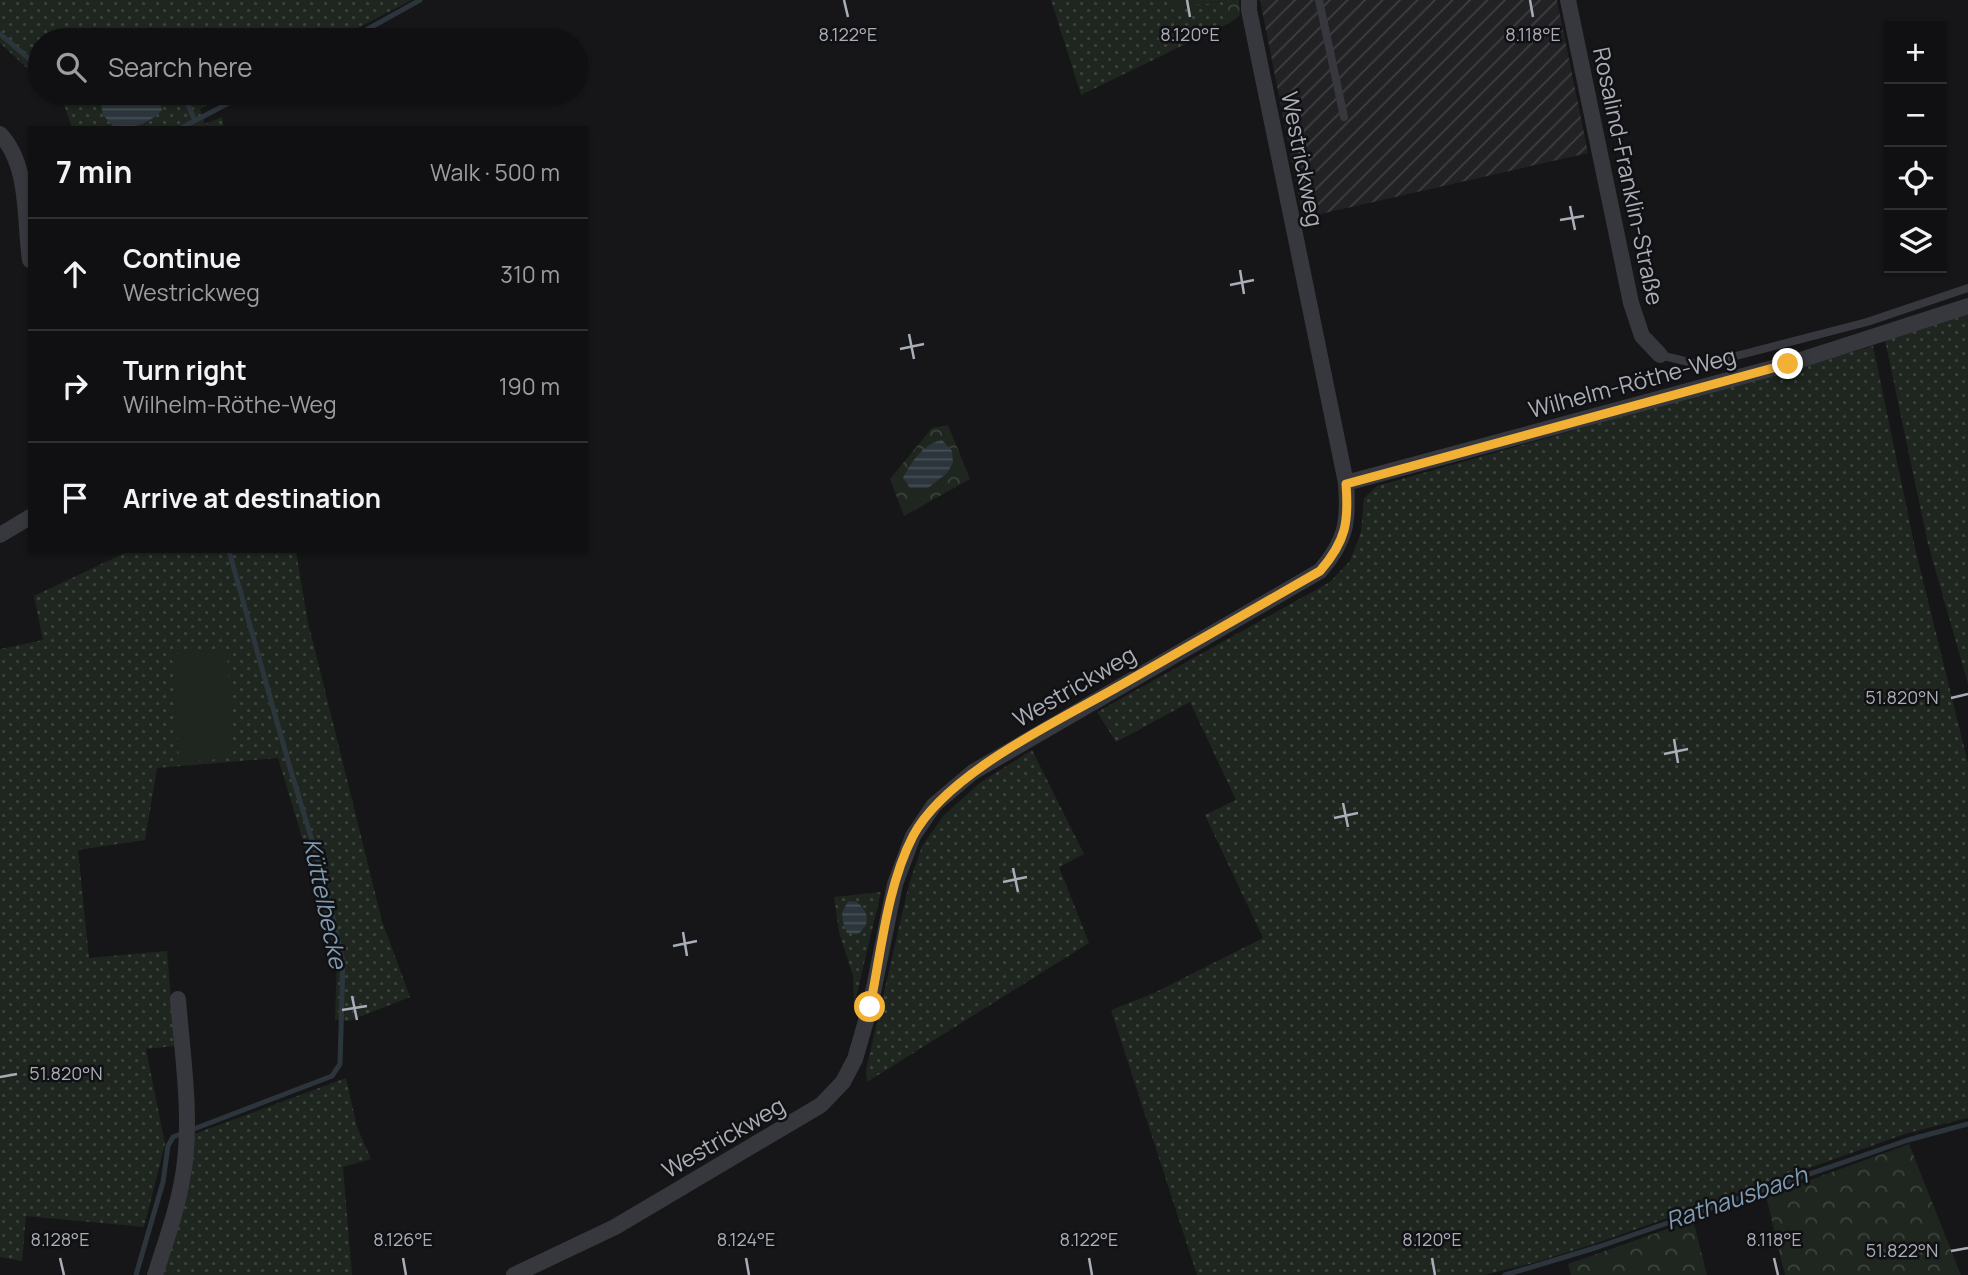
<!DOCTYPE html>
<html lang="en">
<head>
<meta charset="utf-8">
<style>
  body { margin:0; font-family:Manrope,sans-serif; background:#19191b; color:#f1f3f6 }
  .controls { position:absolute; right:21px; top:21px; display:grid; overflow:hidden; border-radius:0px; box-shadow:0 2px 5px #0004 }
  .controls button { width:63px; height:63px; display:grid; place-items:center; padding:0; border:0; border-bottom:2px solid #303032; background:#101012; color:#f1f3f6; font:35px sans-serif }
  .stop { position:absolute; width:21px; height:21px; margin:-16px; border:5px solid #f2b134; border-radius:50%; background:#fff }
  .stop.end { background:#f2b134; border-color:#fff; box-shadow:0 2px 7px #0008 }
  .list { margin:0; padding:0; list-style:none }
  h2 { display:flex; justify-content:space-between; align-items:center; height:91px; margin:0; padding:0 28px; font-size:30px }
  h2 small { font-size:23px; font-weight:400; color:#9c9d9f }
  .list li { display:grid; grid-template-columns:46px 1fr auto; gap:21px; align-items:center; box-sizing:border-box; height:112px; padding:0 28px; border-top:2px solid #303032 }
  .list b { display:block; font-size:26px; white-space:nowrap }
  .list p { margin:0; font-size:23px; white-space:nowrap; color:#9c9d9f }
  .list em { font-size:23px; font-style:normal; color:#9c9d9f }
  .icon { flex:none; width:38px; height:38px; fill:none; stroke:currentColor; stroke-width:2; stroke-linecap:round; stroke-linejoin:round }
  .map { position:relative; flex:none; width:1968px; height:1275px; overflow:hidden }
  .search { position:absolute; background:#101012; box-shadow:0 2px 5px #0004; left:28px; top:28px; width:560px; height:77px; display:flex; align-items:center; gap:18px; box-sizing:border-box; padding:0 24px; border-radius:38px; color:#9c9d9f; font-size:26px }
  .panel { position:absolute; background:#101012; box-shadow:0 2px 5px #0004; left:28px; top:126px; width:560px; height:427px; border-radius:0px }
  .map>svg:first-child { display:block }
  .industrial { fill:url(#industrial-furrows) }
  .green { fill:url(#green-dots) }
  .forest { fill:url(#forest-crowns) }
  .pitch { fill:#1e261f }
  .water { fill:url(#water-rules) }
  .lines { fill:none; stroke-linecap:round; stroke-linejoin:round }
  .stream { stroke:#2c353c; stroke-width:5 }
  .lane { stroke:#37383d; stroke-width:8 }
  .street { stroke:#37383d; stroke-width:16 }
  .route { stroke:#f2b134; stroke-width:9 }
  .ticks { fill:none; stroke:#a8adb8; stroke-width:2.5 }
  .labels { text-anchor:middle; dominant-baseline:central; stroke-width:5; stroke-linejoin:round; paint-order:stroke }
  .street-label { font-size:23px; fill:#a8adb8; stroke:#111113 }
  .water-label { font-size:24px; font-style:italic; fill:#7f9bb3; stroke:#111113 }
  .ticks-label { font-size:18px; text-anchor:middle; fill:#a8adb8; stroke:#111113; stroke-width:5; stroke-linejoin:round; paint-order:stroke }
</style>
</head>
<body>
<div class="map">
<svg width="1968" height="1275" viewBox="0 0 1968 1275">
  <defs>
    <pattern id="industrial-furrows" width="10" height="10" patternUnits="userSpaceOnUse" patternTransform="scale(1.75)"><rect width="10" height="10" fill="#222225"/><path d="M-1 1l2-2M0 10L10 0M9 11l2-2" fill="none" stroke="#3f3f43"/></pattern>
    <pattern id="green-dots" width="8" height="8" patternUnits="userSpaceOnUse" patternTransform="scale(1.75)"><rect width="8" height="8" fill="#1e261f"/><path d="M2 2h.1M6 6h.1" fill="none" stroke="#3c433d" stroke-width="1.8" stroke-linecap="round"/></pattern>
    <pattern id="forest-crowns" width="20" height="18" patternUnits="userSpaceOnUse" patternTransform="scale(1.75)"><rect width="20" height="18" fill="#1e261f"/><path d="M2 6a3 3 0 1 1 6 0M12 15a3 3 0 1 1 6 0" fill="none" stroke="#3c433d"/></pattern>
    <pattern id="water-rules" width="6" height="5" patternUnits="userSpaceOnUse" patternTransform="scale(1.75)"><rect width="6" height="5" fill="#2c353c"/><path d="M0 2.5h6" fill="none" stroke="#485056"/></pattern>
  </defs>
  <rect width="100%" height="100%" fill="#161618"/>
  <path class="industrial" d="M1260 0H1557L1588 153 1303 218Z"/>
  <path class="green" d="M0 0H412L334 40H40V80L0 43Z
    M1051 0H1170L1182 8 1223 1 1231 22 1081 95Z
    M55 93H232L200 109 205 124 222 117 224 128H72L62 99Z
    M1968 313V684L1928 544 1885 340Z
    M1873 346 1915 548 1968 763V1118L1908 1133 1597 1243 1533 1263 1484 1275H1197L1111 1010 1154 993 1263 938 1205 815 1236 800 1190 702 1116 742 1097 712 1330 582 1350 561 1361 532 1364 498 1377 486Z
    M129 551H296L307 618 382 921 410 997 349 1021 335 1020 337 963 317 887 278 758 157 768 145 840 78 850 89 958 167 951 175 1046 146 1049 165 1144 144 1227 26 1216 22 1261 0 1257V649L43 640 34 596Z
    M1032 750 1084 854 1059 867 1089 943 867 1082 866 1070 909 884 922 846 944 815 981 782Z
    M881 892 854 1006 853 976 839 932 834 897Z
    M346 1078 357 1127 371 1159 343 1167 352 1275H163L191 1179 194 1134Z"/>
  <path class="forest" d="M1170 0H1239L1240 15 1231 22 1222 1 1182 8Z
    M948 425 970 479 904 516 890 479 932 428Z
    M1909 1144 1961 1275H1785L1766 1196Z
    M1693 1220 1707 1275H1571L1568 1264Z"/>
  <path class="pitch" d="M227 650 233 758 179 762 172 654Z"/>
  <path class="water" d="M99 93H156L162 110C147 125 134 129 113 126L103 115Z
    M942 440 952 451 953 463 947 473 928 488H910L903 478C912 461 923 444 942 440Z
    M849 901 857 902C869 913 871 923 858 934L847 933C842 920 839 913 849 901Z"/>
  <g class="lines">
    <path class="stream" d="M0 34 40 68
      M348 40 420 0
      M183 93 195 121
      M181 128 248 93
      M136 1275 163 1182 168 1146 173 1137 332 1076 340 1064 343 962 325 883 290 768 229 551
      M1505 1275 1598 1247 1908 1140 1968 1124"/>
    <path class="lane" d="M1319 0 1344 117
      M1660 355 1701 365 1867 322 1968 288"/>
    <path class="street" d="M1568 0 1631 303 1642 336 1660 355
      M0 134C30 166 24 220 30 260
      M1346 483 1788 364 1968 306
      M0 535 30 517
      M155 1275C167 1238 181 1199 185 1161 191 1108 182 1052 178 999
      M514 1275 615 1227 821 1105 843 1082 855 1059 870 1007 895 884 913 836 934 805 973 772 1320 571C1346 541 1349 522 1346 483L1249 10V0"/>
  </g>
  <g class="lines">
    <path class="route" d="M870 1007C881 953 887 886 913 836 946 773 1060 720 1121 685 1188 647 1254 609 1320 571 1346 541 1349 522 1346 484L1788 364"/>
  </g>
  <path class="ticks" d="M844 0 848 17M1187 0 1190 17M1530 0 1533 17M1570 206 1575 230M1560 220 1584 216M1240 270 1244 294M1230 285 1254 280M909 334 914 359M900 349 924 344M1951 698 1968 694M1674 739 1678 763M1664 754 1688 749M1343 803 1348 827M1334 818 1358 813M1013 868 1018 892M1003 882 1027 877M683 932 687 956M673 946 697 941M352 996 357 1020M342 1010 367 1006M0 1077 17 1074M1951 1251 1968 1248M60 1258 64 1275M403 1258 406 1275M746 1258 749 1275M1089 1258 1092 1275M1432 1258 1435 1275M1774 1258 1778 1275"/>
  <g class="labels">
    <g class="street-label">
      <text transform="translate(1303 159) rotate(79)">Westrickweg</text>
      <text transform="translate(1629 176) rotate(78)">Rosalind-Franklin-Straße</text>
      <text transform="translate(1632 382) rotate(-15)">Wilhelm-Röthe-Weg</text>
      <text transform="translate(1074 686) rotate(-30)">Westrickweg</text>
      <text transform="translate(723 1137) rotate(-30)">Westrickweg</text>
    </g>
    <g class="water-label">
      <text transform="translate(326 903) rotate(78)">Küttelbecke</text>
      <text transform="translate(1736 1197) rotate(-19)">Rathausbach</text>
    </g>
  </g>
  <g class="ticks-label">
    <text x="848" y="41">8.122°E</text>
    <text x="1190" y="41">8.120°E</text>
    <text x="1533" y="41">8.118°E</text>
    <text x="1902" y="704">51.820°N</text>
    <text x="66" y="1080">51.820°N</text>
    <text x="60" y="1246">8.128°E</text>
    <text x="403" y="1246">8.126°E</text>
    <text x="746" y="1246">8.124°E</text>
    <text x="1089" y="1246">8.122°E</text>
    <text x="1432" y="1246">8.120°E</text>
    <text x="1774" y="1246">8.118°E</text>
    <text x="1902" y="1257">51.822°N</text>
  </g>
</svg>
<div class="controls">
<button>+</button>
<button>−</button>
<button><svg class="icon" aria-label="locate" viewBox="0 0 24 24"><circle cx="12" cy="12" r="6"/><path d="M12 2v4M12 18v4M2 12h4M18 12h4"/></svg></button>
<button><svg class="icon" aria-label="layers" viewBox="0 0 24 24"><path d="M12 4l9 5-9 5-9-5zM3 14l9 5 9-5"/></svg></button>
</div>
<div class="stop" style="left:870px;top:1007px"></div>
<div class="stop end" style="left:1788px;top:364px"></div>
<div class="search"><svg class="icon" aria-label="search" viewBox="0 0 24 24"><circle cx="10" cy="10" r="6"/><path d="M15 15l6 6"/></svg>Search here</div>
<section class="panel">
<h2>7 min<small>Walk · 500 m</small></h2>
<ul class="list">
<li><svg class="icon" aria-label="ahead" viewBox="0 0 24 24"><path d="M12 20V5M6 11l6-6 6 6"/></svg><div><b>Continue</b><p>Westrickweg</p></div><em>310 m</em></li>
<li><svg class="icon" aria-label="right" viewBox="0 0 24 24"><path d="M7 20v-9h11M14 6l5 5-5 5"/></svg><div><b>Turn right</b><p>Wilhelm-Röthe-Weg</p></div><em>190 m</em></li>
<li><svg class="icon" aria-label="arrive" viewBox="0 0 24 24"><path d="M6 21V4h12l-3 4 3 4H6"/></svg><div><b>Arrive at destination</b></div></li>
</ul>
</section>
</div>
</body>
</html>
